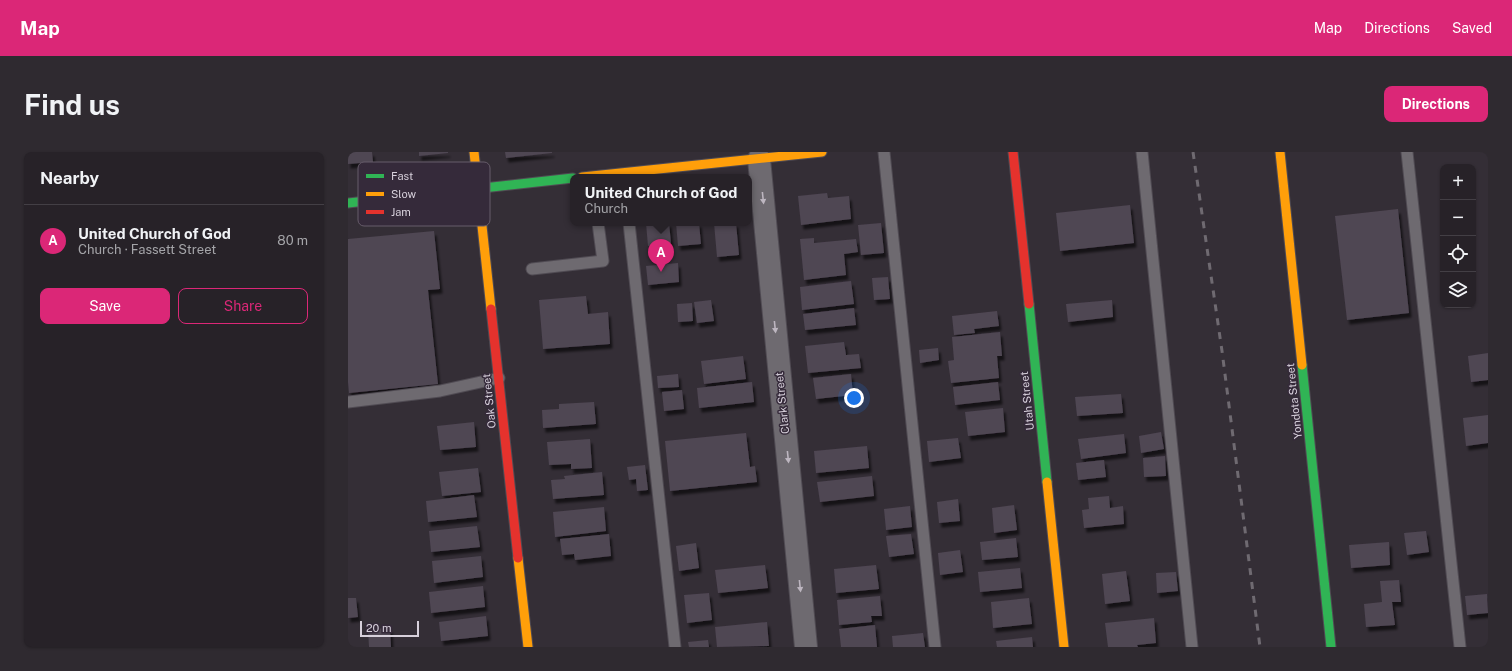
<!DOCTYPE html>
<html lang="en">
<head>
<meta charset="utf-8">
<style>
  body { margin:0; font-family:"Public Sans",sans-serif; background:#2f2a30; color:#f1f3f6 }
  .controls { position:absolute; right:12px; top:12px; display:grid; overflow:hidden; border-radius:8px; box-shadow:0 1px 3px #0004 }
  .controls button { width:36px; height:36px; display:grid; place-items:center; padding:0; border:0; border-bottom:1px solid #433f45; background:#272228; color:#f1f3f6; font:20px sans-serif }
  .scale { position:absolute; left:12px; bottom:10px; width:59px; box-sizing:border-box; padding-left:4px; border:2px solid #d7d0db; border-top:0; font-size:11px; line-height:14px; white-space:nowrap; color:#d7d0db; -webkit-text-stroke:3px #352a3a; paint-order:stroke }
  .you { position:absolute; left:506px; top:246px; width:14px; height:14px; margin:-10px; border:3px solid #fff; border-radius:50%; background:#1a73e8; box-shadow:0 0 0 6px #1a73e833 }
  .badge { display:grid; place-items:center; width:26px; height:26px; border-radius:50%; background:#db2777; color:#fff; font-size:13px; font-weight:700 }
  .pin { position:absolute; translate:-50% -33px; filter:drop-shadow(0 1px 2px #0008) }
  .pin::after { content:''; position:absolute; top:21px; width:14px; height:12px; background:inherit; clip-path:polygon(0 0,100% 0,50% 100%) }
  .popup { position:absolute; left:222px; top:22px; width:182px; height:52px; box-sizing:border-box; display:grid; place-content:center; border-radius:8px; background:#272228; filter:drop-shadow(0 1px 3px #0005); font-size:13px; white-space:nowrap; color:#a4a4a8 }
  .popup b { font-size:15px; color:#f1f3f6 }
  .popup::after { content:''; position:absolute; left:50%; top:100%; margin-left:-8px; border:8px solid transparent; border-top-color:#272228 }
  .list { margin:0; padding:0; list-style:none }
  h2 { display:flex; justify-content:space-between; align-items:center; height:52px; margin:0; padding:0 16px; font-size:17px }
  h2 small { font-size:13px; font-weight:400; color:#a4a4a8 }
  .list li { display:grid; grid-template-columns:26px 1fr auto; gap:12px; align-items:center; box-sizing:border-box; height:72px; padding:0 16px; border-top:1px solid #433f45 }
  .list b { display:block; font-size:15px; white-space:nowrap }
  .list p { margin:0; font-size:13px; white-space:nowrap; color:#a4a4a8 }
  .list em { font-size:13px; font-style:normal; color:#a4a4a8 }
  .actions { display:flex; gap:8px; padding:12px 16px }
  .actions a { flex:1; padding:9px 0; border:1px solid #db2777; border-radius:8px; text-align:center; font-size:14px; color:#db2777 }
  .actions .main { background:#db2777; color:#fff }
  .icon { flex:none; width:22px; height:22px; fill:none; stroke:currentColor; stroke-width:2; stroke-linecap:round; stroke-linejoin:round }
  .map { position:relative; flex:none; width:1140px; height:495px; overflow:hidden; border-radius:8px }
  header { display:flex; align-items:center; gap:24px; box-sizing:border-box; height:56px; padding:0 20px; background:#db2777; color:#fff }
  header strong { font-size:19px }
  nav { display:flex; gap:22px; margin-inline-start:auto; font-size:14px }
  .intro { display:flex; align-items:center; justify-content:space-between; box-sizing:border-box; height:96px; padding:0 24px }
  h1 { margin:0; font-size:28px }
  .button { padding:10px 18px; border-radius:8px; background:#db2777; color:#fff; font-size:14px; font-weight:700 }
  main { display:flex; gap:24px; padding:0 24px }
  aside { flex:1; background:#272228; border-radius:8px; box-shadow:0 1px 3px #0004 }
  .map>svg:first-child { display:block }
  .building { fill:#4f4653; filter:url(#shadow) }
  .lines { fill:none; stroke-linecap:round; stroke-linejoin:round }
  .lane-casing { stroke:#504b53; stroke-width:13 }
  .street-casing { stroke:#504b53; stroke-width:24 }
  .fast-casing { stroke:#504b53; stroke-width:11 }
  .slow-casing { stroke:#504b53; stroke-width:11 }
  .jam-casing { stroke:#504b53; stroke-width:11 }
  .lane { stroke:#6e6a70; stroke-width:11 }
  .street { stroke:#6e6a70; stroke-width:22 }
  .fast { stroke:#30b455; stroke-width:9 }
  .slow { stroke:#ff9f0a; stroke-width:9 }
  .jam { stroke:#e5322d; stroke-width:9 }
  .rail { stroke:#6f6a71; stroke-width:3; stroke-dasharray:7 7; stroke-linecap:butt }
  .oneway { fill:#bdb6c0 }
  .labels { text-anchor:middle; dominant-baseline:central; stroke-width:3; stroke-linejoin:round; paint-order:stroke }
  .street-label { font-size:11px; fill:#d7d0db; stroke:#352a3a }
  .key { fill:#352a3a; stroke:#665c6a; stroke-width:1 }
  .key-label { font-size:11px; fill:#d7d0db }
</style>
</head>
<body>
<header>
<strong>Map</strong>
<nav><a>Map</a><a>Directions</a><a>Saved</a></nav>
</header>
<div class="intro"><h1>Find us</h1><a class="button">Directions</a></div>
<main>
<aside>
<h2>Nearby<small></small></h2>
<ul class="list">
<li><span class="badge">A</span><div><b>United Church of God</b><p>Church · Fassett Street</p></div><em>80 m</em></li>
</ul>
<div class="actions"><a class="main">Save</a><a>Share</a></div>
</aside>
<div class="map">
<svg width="1140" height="495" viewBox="0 0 1140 495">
  <defs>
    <filter id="shadow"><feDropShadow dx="2.5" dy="4.5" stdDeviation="1" flood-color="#0009"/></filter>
  </defs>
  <rect width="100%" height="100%" fill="#342e36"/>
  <path class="building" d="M0 0H24L25 10 0 12Z
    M71 0H100V1L71 4Z
    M157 0H204V1L158 6Z
    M479 41 480 46 501 44 503 67 453 73 450 44Z
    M782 53 786 91 712 99 708 61Z
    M1050 57 1061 161 999 168 987 64Z
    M298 71H321L323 91 300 94Z
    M328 71H351L353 92 330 94Z
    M366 71H388L391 103 369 105Z
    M533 71 536 101 513 103 510 73Z
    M86 79 92 137 80 138 90 232 1 241 0 230V87Z
    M466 86V91L508 87 510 100 496 102 498 123 456 128 452 87Z
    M330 111 331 130 300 133 298 114Z
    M540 125 542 147 526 148 524 126Z
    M503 129 506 152 454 158 452 135Z
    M238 144 240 162 260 160 262 192 195 197 191 148Z
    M363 148 366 169 349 171 346 150Z
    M764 148 765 165 720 170 718 152Z
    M344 151 345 169 330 170 329 152Z
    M506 156 508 173 457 178 455 162Z
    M649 159 651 174 626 177 627 181 606 183 604 164Z
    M652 180 654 204H649L651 226 603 231 600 209 606 208 604 185Z
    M496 190 498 203 511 202 513 216 460 221 457 194Z
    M590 196 591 208 572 211 571 198Z
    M1140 201V228L1123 230 1120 204Z
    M395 204 398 227 356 232 353 209Z
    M330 222 331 235 310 236 309 224Z
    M503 222 505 243 468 247 465 226Z
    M404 230 406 250 351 256 349 236Z
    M650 230 652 248 607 253 605 235Z
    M334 238 336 257 316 259 314 240Z
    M773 242 775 261 729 264 727 245Z
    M246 250 248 272 195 276 194 258 211 257V252Z
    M655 256 657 280 620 284 617 260Z
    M1140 263V291L1118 294 1115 266Z
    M126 270 128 295 92 298 89 274Z
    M813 280 816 297 793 301 791 284Z
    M398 281 402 315 407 314 409 330 322 339 317 289Z
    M776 282 778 301 733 307 730 287Z
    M610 286 613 306 581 310 579 289Z
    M242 287 244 316 223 317V312L201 313 199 290Z
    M519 294 521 316 468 321 466 299Z
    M817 304 818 324 796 325 795 306Z
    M756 308 758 325 730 328 728 311Z
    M297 313 300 338 289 339 288 327 281 328 279 315Z
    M130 316 133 340 94 344 91 320Z
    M254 320 256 343 205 347 203 328 217 327 216 324Z
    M524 324 526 344 472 350 469 330Z
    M126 343 129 365 80 370 78 349Z
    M761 344 762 356 775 354 776 372 736 376 734 358 741 357 740 346Z
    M610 347 612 369 591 371 589 350Z
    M666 353 669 378 646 381 644 356Z
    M562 354 564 375 538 378 536 357Z
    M256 355 258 379 207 385 205 360Z
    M129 374 132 395 83 400 81 379Z
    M1078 379 1081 400 1059 403 1056 381Z
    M261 382 263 404 227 408 226 402 214 403 212 387Z
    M563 382 566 402 541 405 538 384Z
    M668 386 670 405 634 408 632 390Z
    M1041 390 1042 413 1003 416 1001 393Z
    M348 391 351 416 331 419 328 394Z
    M612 398 615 420 592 423 590 401Z
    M133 404 135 425 86 431 84 409Z
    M417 413 420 436 370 441 367 418Z
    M528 413 531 437 488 441 486 417Z
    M672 416 674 436 632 440 630 420Z
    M778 419 782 449 757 452 754 422Z
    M828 420 830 439 809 441 808 421Z
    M1051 428 1053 450H1044L1047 473 1018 475 1016 452 1034 450 1032 429Z
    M135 434 137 455 83 461 81 440Z
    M361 441 364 468 339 471 336 443Z
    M1139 442 1140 461 1119 463 1117 444Z
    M532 444 534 464H523L524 470 491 473 489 448Z
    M0 446H8L10 465 0 466Z
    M681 446 684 472 645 476 643 450Z
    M138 464 140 484 93 489 91 470Z
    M806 466 808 491 789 493 790 495H760L757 471Z
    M419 470 421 494 369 495 367 475Z
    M527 473 529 495H493L491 477Z
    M42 476 43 495H21L20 477Z
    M575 481 577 495H545L544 484Z
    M684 485 685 495H649L648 489Z
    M360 488 361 495H341L340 490Z"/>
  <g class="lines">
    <defs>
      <path id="lane" d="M536 0 587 495
        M794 0 844 495
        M1059 0 1112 495
        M281 71 327 495
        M184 117 255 109 250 71
        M0 250 92 239 151 226"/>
      <path id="street" d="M411 7 458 495"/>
      <path id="fast" d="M0 51 225 26
        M681 152 699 330
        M954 213 983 495"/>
      <path id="slow" d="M126 0 143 157
        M932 0 954 213
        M234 25 474 0
        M699 330 716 495
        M170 406 180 495"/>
      <path id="jam" d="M665 0 681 152
        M143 157 170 406"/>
    </defs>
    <use href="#lane" class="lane-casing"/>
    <use href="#street" class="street-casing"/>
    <use href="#fast" class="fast-casing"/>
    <use href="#slow" class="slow-casing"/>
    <use href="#jam" class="jam-casing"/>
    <use href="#lane" class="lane"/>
    <use href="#street" class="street"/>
    <use href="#fast" class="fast"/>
    <use href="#slow" class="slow"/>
    <use href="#jam" class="jam"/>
    <path class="rail" d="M845 0 874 199 912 495"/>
  </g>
  <defs><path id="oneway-solid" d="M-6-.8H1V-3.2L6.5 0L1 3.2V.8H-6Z"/></defs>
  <g class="oneway">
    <use href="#oneway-solid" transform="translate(415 46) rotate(84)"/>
    <use href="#oneway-solid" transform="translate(427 175) rotate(84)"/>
    <use href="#oneway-solid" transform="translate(440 305) rotate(84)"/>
    <use href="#oneway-solid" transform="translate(452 434) rotate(84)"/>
  </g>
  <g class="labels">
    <g class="street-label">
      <text transform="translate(141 249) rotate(-96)">Oak Street</text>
      <text transform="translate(679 249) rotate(-96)">Utah Street</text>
      <text transform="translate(946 249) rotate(-96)">Yondota Street</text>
      <text transform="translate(434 251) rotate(-96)">Clark Street</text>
    </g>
  </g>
  <rect x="10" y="10" width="132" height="64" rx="6" class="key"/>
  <rect x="18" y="22" width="18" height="4" fill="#30b455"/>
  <rect x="18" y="40" width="18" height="4" fill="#ff9f0a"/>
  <rect x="18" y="58" width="18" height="4" fill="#e5322d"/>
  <g class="key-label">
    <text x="43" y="28">Fast</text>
    <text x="43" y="46">Slow</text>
    <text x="43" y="64">Jam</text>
  </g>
</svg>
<div class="controls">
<button>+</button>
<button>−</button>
<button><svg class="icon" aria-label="locate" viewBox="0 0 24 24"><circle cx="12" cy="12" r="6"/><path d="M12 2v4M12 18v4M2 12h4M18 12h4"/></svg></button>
<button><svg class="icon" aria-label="layers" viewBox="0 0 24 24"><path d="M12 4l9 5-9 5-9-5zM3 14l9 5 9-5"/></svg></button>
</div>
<div class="scale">20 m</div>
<div class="you"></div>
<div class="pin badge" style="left:313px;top:120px">A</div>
<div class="popup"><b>United Church of God</b>Church</div>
</div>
</main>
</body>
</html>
